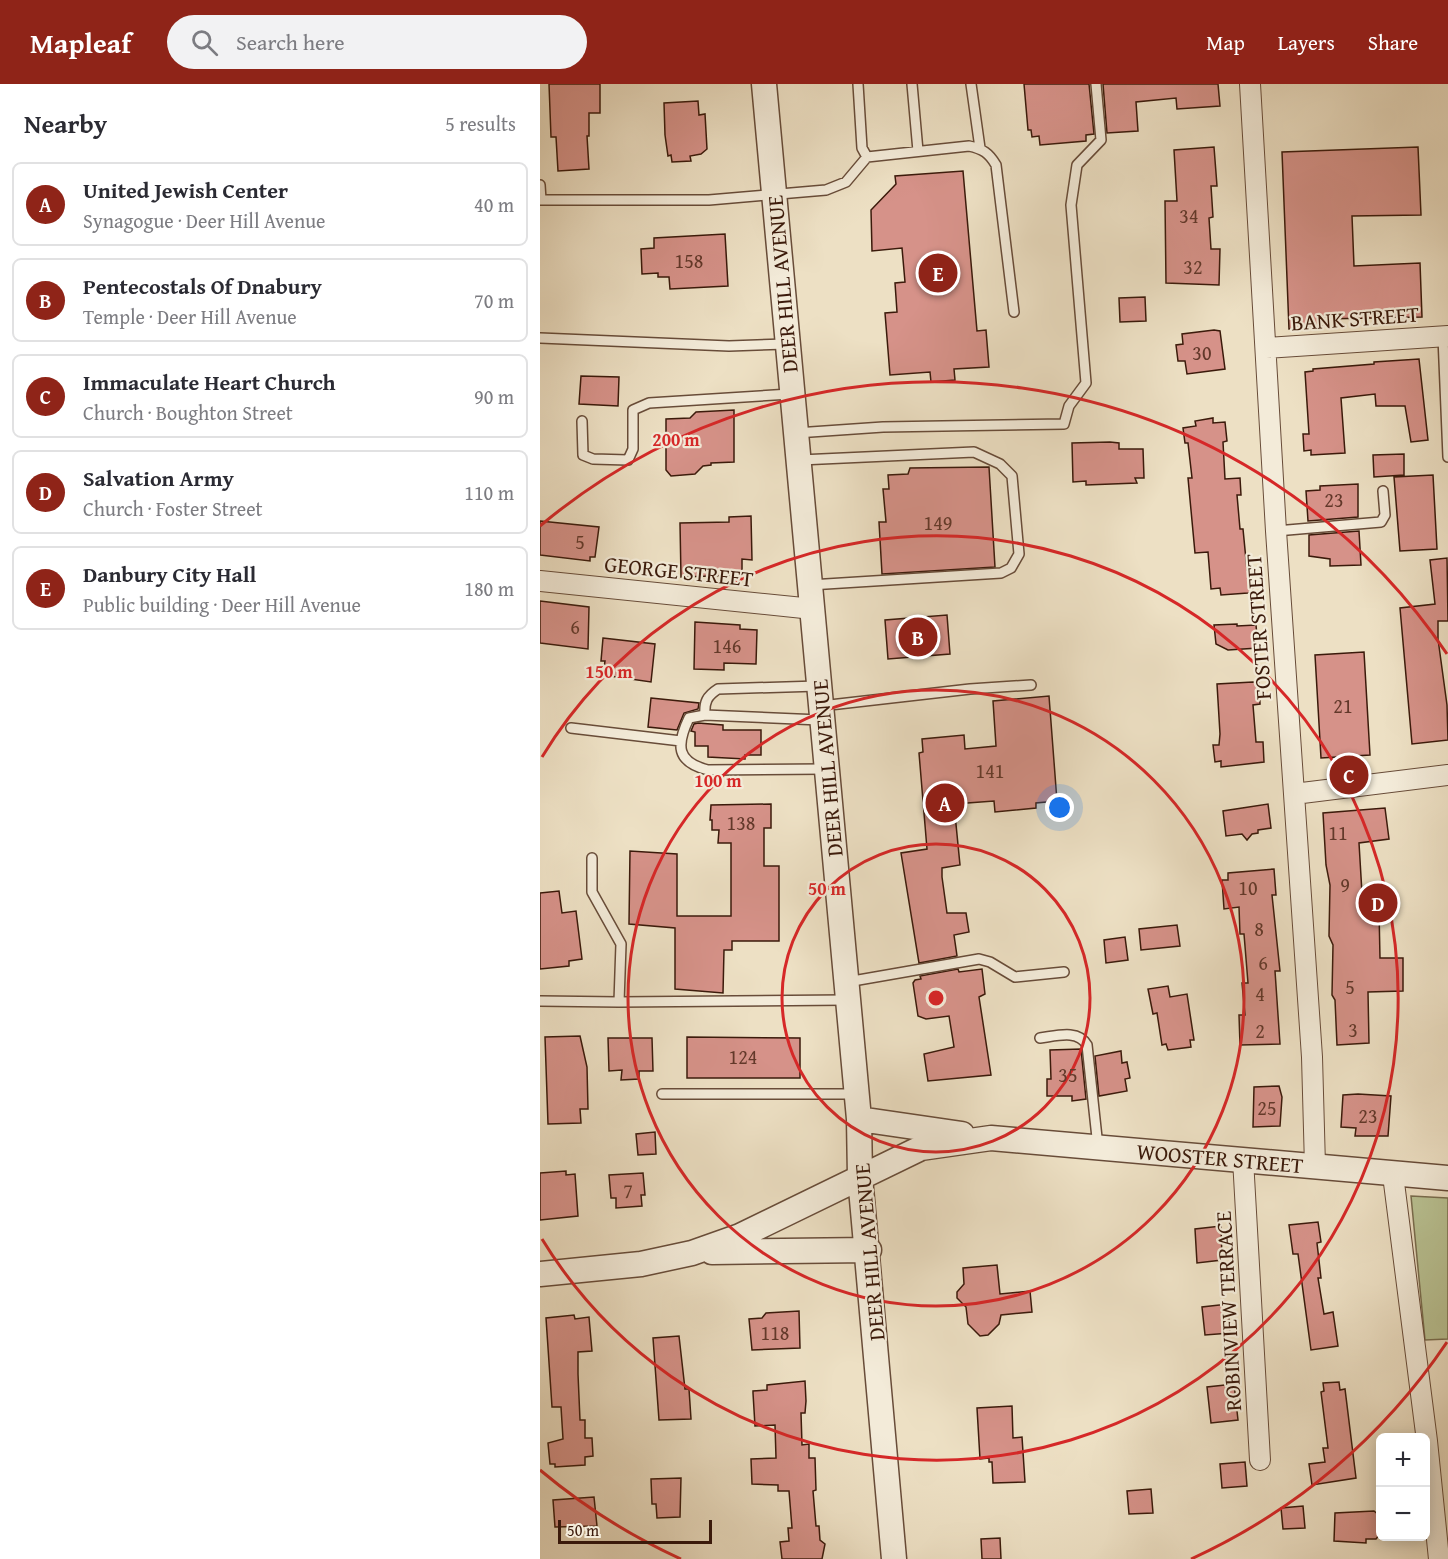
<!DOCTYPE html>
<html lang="en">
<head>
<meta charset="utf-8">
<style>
  body { margin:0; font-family:"Gentium Book Plus",serif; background:#f2f2f3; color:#2b2b33 }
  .controls { position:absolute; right:18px; bottom:18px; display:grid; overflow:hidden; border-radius:9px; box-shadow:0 3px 15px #0003 }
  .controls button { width:54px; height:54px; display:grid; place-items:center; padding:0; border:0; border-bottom:2px solid #e1e1e2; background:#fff; color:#2b2b33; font:30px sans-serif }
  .scale { position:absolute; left:18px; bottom:15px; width:154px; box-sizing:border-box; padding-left:6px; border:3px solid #3b1a0b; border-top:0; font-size:16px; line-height:21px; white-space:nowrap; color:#3b1a0b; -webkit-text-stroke:4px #f3ebd9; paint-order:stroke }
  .you { position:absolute; left:520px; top:724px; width:21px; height:21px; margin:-15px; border:4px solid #fff; border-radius:50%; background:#1a73e8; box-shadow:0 0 0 9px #1a73e833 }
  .badge { display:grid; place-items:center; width:39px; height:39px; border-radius:50%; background:#8f2418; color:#fff; font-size:20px; font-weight:700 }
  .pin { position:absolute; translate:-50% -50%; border:3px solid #fff; box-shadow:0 2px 6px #0006 }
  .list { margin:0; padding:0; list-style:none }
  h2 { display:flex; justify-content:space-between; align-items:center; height:78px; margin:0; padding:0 24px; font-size:26px }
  h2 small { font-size:20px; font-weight:400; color:#7c7c81 }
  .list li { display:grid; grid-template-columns:39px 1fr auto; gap:18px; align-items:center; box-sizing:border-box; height:84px; margin:0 12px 12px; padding:0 12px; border:2px solid #e1e1e2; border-radius:9px }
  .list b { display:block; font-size:22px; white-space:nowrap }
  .list p { margin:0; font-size:20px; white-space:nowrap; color:#7c7c81 }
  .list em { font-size:20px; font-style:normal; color:#7c7c81 }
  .icon { flex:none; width:33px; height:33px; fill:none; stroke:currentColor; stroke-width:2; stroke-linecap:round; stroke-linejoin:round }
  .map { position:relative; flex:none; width:908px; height:1475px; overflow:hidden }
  header { display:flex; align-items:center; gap:36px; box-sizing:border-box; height:84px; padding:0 30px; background:#8f2418; color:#fff }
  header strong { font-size:28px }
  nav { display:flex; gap:33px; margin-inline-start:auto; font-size:21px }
  .search { width:420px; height:54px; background:#f2f2f3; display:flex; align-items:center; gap:15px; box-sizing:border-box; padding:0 21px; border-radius:33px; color:#7c7c81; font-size:22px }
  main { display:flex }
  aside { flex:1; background:#fff }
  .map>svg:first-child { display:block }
  .green { fill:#b9c293; stroke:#7a6e4f; stroke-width:1.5 }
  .building { fill:#d69289; stroke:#3b1a0b; stroke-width:1.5 }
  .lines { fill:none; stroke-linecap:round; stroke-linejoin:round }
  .service-casing { stroke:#684c39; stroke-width:12 }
  .minor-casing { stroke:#684c39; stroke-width:22 }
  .tertiary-casing { stroke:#684c39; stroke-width:27 }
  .service { stroke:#f3ebd9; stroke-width:9 }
  .minor { stroke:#f3ebd9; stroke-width:20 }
  .tertiary { stroke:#f3ebd9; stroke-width:24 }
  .ring { fill:none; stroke:#d62828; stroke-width:3 }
  .labels { text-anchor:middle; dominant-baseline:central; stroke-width:4.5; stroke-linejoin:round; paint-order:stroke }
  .number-label { font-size:20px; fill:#62382a }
  .street-label { font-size:22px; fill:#3b1a0b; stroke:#f3ebd9 }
  .centre { fill:#d62828; stroke:#f3ebd9; stroke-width:3 }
  .ring-label { font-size:18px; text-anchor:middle; font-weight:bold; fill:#d62828; stroke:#f3ebd9; stroke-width:4.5; stroke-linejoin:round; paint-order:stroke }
</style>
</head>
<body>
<header>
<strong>Mapleaf</strong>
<div class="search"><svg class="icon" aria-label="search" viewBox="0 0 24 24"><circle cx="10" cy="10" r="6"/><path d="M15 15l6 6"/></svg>Search here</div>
<nav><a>Map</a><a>Layers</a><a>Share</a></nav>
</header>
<main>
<aside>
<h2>Nearby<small>5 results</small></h2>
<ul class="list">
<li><span class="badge">A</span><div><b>United Jewish Center</b><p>Synagogue · Deer Hill Avenue</p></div><em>40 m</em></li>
<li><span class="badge">B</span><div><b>Pentecostals Of Dnabury</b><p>Temple · Deer Hill Avenue</p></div><em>70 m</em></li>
<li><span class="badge">C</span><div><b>Immaculate Heart Church</b><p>Church · Boughton Street</p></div><em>90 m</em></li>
<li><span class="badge">D</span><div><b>Salvation Army</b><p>Church · Foster Street</p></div><em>110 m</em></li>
<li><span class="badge">E</span><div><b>Danbury City Hall</b><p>Public building · Deer Hill Avenue</p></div><em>180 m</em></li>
</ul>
</aside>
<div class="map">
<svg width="908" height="1475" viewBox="0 0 908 1475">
  <rect width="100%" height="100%" fill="#ede0c4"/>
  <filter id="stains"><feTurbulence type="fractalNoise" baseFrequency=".00333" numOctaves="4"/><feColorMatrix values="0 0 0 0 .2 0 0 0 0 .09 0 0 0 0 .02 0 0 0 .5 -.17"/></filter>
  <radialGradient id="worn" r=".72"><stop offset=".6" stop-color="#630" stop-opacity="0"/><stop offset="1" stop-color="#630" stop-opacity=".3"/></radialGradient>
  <path class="green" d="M871 1112 908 1114V1255L885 1256Z"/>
  <path class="building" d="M9 0H60V29H49V52H47L49 85 18 87 16 53H11Z
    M484 0H549L554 50 546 51V57L500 61 499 52 492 53 491 46H488Z
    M563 0H678L680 22 637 25 636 14 596 18 598 47 567 49Z
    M158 17 159 31 165 30 167 65 161 70 150 72 151 77 132 78 131 71 128 72 125 51 124 19Z
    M674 63 677 102H671L673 133 669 134 671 165H680L679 201 626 199 625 117H637L634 66Z
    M878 63 881 131 812 132 814 182 880 179 882 233 782 235V244L749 245 742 68Z
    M423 87 437 247 446 246 449 283 414 285 415 296 391 298 390 288 350 291 345 229 357 228 355 199 365 198 362 164 332 167 331 126 356 100 355 92Z
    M185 150 188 202 130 205 129 193H118V189L102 190 101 165 114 164V154Z
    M605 213 606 237 580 238 579 214Z
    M674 246 680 247 685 285 647 290 645 277H638L636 261 643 260 642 250Z
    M879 275 888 356 871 358 865 322H836L835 310 801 314 805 369 771 371V366L764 367 763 350H769L765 288 773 287V285L834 280V278Z
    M41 292 79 293 78 322 39 320Z
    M194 326V378L171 379V381L163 382 155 390 131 392 126 386V335L150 334 156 328Z
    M673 334V339L685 338 687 357 683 358 685 395 700 394 701 411H697L700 445H703L707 486H712L713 508 708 509 681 511 680 504 671 505 668 468 655 469 648 394H652L648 359H645L643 344 656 342 655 337Z
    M570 358 579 359V365H603L604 394H595L597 399 546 401V397L533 398 532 359Z
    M864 370V391L834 393 833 371Z
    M449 383 455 483 342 490 339 438H346L343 405H349L348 391 368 390 370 384Z
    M893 391 897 465 860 467 854 393Z
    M818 400V433L768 437 766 407 780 406V402Z
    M211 432 212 476 202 475V491L141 493 140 439 189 438V433Z
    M0 437 59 443 55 473H50V477L0 471Z
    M819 447 821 481 790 482V475L769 472V451Z
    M907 474 908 537H898V555L907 621 908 656 872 660 860 524 895 520 890 476Z
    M0 517 49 523 48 565 0 559Z
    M407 531 410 570 348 575 345 536Z
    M155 538 200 541V545L217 546 216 580 184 579V586L154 585Z
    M697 540V542L716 541 718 564 688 566 676 560 674 541Z
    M63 554 115 560 111 598 63 591 65 577H61Z
    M824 568 830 671 781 674 775 571Z
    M713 598 719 599 720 620 713 621 716 658H723L724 678 681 683V677L675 678 673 661H679L680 650 677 600Z
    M509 612 517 717 496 719V724L455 728 454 717 414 720 420 781 402 784V793L407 829H426L429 848 414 851 417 872 379 879 361 769 387 765 379 669 383 668 382 655 424 651 425 665 456 662 453 617Z
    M111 614 159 619 158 625 144 629 137 646 108 643Z
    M158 639 183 641V646H221V671H205V675L168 673V662H155V648L151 647 154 640Z
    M231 720V744H224V782H239V857H192V866H184L183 909 135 905V844L89 840 90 767 137 770V832H191V759H178L179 746H172V736H170L171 721Z
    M728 720 731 744 718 746V749L712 750 707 756 702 750 686 752 683 727Z
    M845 724 849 755 819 759 823 826H839L840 874H863V907L828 908 829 959 797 961 795 916 792 911 793 861 789 852 790 801 786 781 783 729Z
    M734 785 736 811H732L740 887H735L740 960 700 961 699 931H705L702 899H708L704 850H700L699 823 684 825 682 796H688V789Z
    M19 807 22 829 36 827 42 875 29 877V882L0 885V809Z
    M637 841 640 862 601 866 599 845Z
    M585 853 588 876 566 879 564 856Z
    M418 885 419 888 442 885 445 910 439 913 451 991 388 997 384 970 414 963 409 932 386 935 378 932 373 899 375 896 381 895 380 892Z
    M628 902 630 913 647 910 654 956H650L651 963 628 966 626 960 622 961 617 929 613 930 608 905Z
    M40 952 47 983 48 1025H40L41 1039 8 1040 5 953Z
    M147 953 260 954V994H147Z
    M68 954H112L113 987H99V995L81 996 82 986 69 987Z
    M541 965 546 1015 532 1017V1012H507V995H511L510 966Z
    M581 967 582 979 587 978 590 994 585 995 587 1007 559 1012 555 972Z
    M739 1002 742 1013 740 1042 713 1043 714 1003Z
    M818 1010 851 1012 848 1052H815L816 1044 801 1043 803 1011Z
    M115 1048 116 1070 98 1071 96 1050Z
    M26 1087V1091L35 1090 38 1132 0 1136V1089Z
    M103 1089 105 1111H101L102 1122 76 1124V1114H71L69 1091Z
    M778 1138 781 1158 777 1159 781 1194H778L784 1230 793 1228 798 1262 771 1266 758 1170H753L749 1141Z
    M681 1142 682 1176 657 1179 655 1145Z
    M457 1181 460 1210 490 1207 492 1228 461 1231 459 1240 448 1251 440 1252 428 1240 426 1223 417 1214V1208L424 1200 423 1184Z
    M688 1220 690 1249 665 1251 662 1223Z
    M259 1227 260 1264 212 1266 209 1235 222 1234 226 1229Z
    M34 1231 35 1235 49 1233 52 1267 38 1268V1290L40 1336H45V1354H52L53 1372 45 1373V1381L15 1383V1380H10L8 1359 23 1355 21 1323H12L6 1234Z
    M139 1252 145 1305H149L151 1335 119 1336 113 1254Z
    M265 1297 266 1317 265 1329H261L262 1361 269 1360V1374H275L276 1406 273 1407 276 1442H279L280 1456 285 1460 282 1475H242L240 1458 249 1457 248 1444H252L249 1407H238V1401L212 1400 211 1375 236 1374 235 1341 215 1342 213 1309V1307L227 1306V1301Z
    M799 1298 800 1306 805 1305 816 1394 772 1401 769 1380 785 1378 783 1364H788L781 1308 784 1307 783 1299Z
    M694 1300 698 1336 671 1339 667 1303Z
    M472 1322 473 1354 482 1353 485 1398 453 1399 452 1378H449V1374L440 1375 437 1324Z
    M705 1378 707 1402 682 1404 680 1380Z
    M141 1394 140 1433 117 1434 116 1420H112L111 1395Z
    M611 1405 613 1429 589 1430 587 1407Z
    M54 1413 57 1442 15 1443 13 1416Z
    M763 1422 765 1444 743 1445 741 1424Z
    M834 1427 840 1432V1450L836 1455H826V1459L794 1457 795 1429Z
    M460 1454 461 1475H442L441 1455Z"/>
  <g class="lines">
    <defs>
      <path id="service" d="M318 0 322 64 327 73
        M372 0 378 67
        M431 0 440 64
        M0 101 1 116H169L286 106 306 98 327 73 429 62C443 65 449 69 456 81L474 228
        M903 253 908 373
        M0 254 189 262 246 260
        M42 337 43 371 53 375 88 376 93 365V326L109 319 250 310
        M256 349 343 343 524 340 529 322 546 299 531 121 537 81 561 56 556 0
        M260 376 434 368 460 380 472 392 479 470 471 484 461 489 270 501
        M736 447 841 438 845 431 843 407
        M281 622 430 605 491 601
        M165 631C164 618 167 612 178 605L278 602
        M280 636 165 631 149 634C136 661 136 678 168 686L285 685
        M31 644 141 657
        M52 774V808L81 860 79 918 306 916
        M307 898 439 875 450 878 475 893 524 888
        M0 917 79 918
        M500 954C516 952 538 945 547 961L558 1063
        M122 1010H314"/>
      <path id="minor" d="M710 0 736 447 772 973 775 1082
        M726 264 908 252
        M0 497 273 525
        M754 710 908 691
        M703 1075 720 1376
        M853 1091 887 1357 899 1475"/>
      <path id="tertiary" d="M224 0 319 1035 320 1093 354 1475
        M319 1035 422 1050
        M172 1168 329 1166
        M0 1190 101 1180 152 1169 200 1152 381 1064 451 1054 908 1094"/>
    </defs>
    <use href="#service" class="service-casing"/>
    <use href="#minor" class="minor-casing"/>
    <use href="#tertiary" class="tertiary-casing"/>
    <use href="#service" class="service"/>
    <use href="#minor" class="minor"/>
    <use href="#tertiary" class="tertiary"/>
  </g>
  <g class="ring">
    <circle cx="396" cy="914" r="154"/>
    <circle cx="396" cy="914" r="308"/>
    <path d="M2 673A462 462 0 1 1 2 1155"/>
    <path d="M907 1258A616 616 0 0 1 651 1475M141 1475A616 616 0 0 1 0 1386M0 442A616 616 0 0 1 907 570"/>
  </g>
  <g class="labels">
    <g class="number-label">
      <text x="649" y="131">34</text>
      <text x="149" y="176">158</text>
      <text x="653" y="182">32</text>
      <text x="662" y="268">30</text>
      <text x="794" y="415">23</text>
      <text x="398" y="438">149</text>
      <text x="40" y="457">5</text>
      <text x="35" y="542">6</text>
      <text x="187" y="561">146</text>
      <text x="803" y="621">21</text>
      <text x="450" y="686">141</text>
      <text x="201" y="738">138</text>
      <text x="798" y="748">11</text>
      <text x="805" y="800">9</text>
      <text x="708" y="803">10</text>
      <text x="719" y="844">8</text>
      <text x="723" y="878">6</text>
      <text x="810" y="902">5</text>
      <text x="720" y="909">4</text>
      <text x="813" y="945">3</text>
      <text x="720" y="946">2</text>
      <text x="203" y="972">124</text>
      <text x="528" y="990">35</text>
      <text x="727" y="1023">25</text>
      <text x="828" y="1031">23</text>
      <text x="88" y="1106">7</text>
      <text x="235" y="1248">118</text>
    </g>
    <g class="street-label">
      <text transform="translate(242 200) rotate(-95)">DEER HILL AVENUE</text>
      <text transform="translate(815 234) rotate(-4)">BANK STREET</text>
      <text transform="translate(139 487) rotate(6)">GEORGE STREET</text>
      <text transform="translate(718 543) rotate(-94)">FOSTER STREET</text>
      <text transform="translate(287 684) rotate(-95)">DEER HILL AVENUE</text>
      <text transform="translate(680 1074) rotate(5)">WOOSTER STREET</text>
      <text transform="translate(329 1168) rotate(-95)">DEER HILL AVENUE</text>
      <text transform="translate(688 1227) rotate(-93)">ROBINVIEW TERRACE</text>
    </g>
  </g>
  <circle cx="396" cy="914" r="9" class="centre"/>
  <g class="ring-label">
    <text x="136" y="362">200 m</text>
    <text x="69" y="594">150 m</text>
    <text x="178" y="703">100 m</text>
    <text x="287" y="811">50 m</text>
  </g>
  <rect width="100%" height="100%" filter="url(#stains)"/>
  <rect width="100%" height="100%" fill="url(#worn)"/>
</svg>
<div class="controls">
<button>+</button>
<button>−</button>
</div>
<div class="scale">50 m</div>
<div class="you"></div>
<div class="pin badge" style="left:405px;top:719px">A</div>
<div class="pin badge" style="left:378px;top:553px">B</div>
<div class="pin badge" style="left:809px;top:691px">C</div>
<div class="pin badge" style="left:838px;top:819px">D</div>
<div class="pin badge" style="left:398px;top:189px">E</div>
</div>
</main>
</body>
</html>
